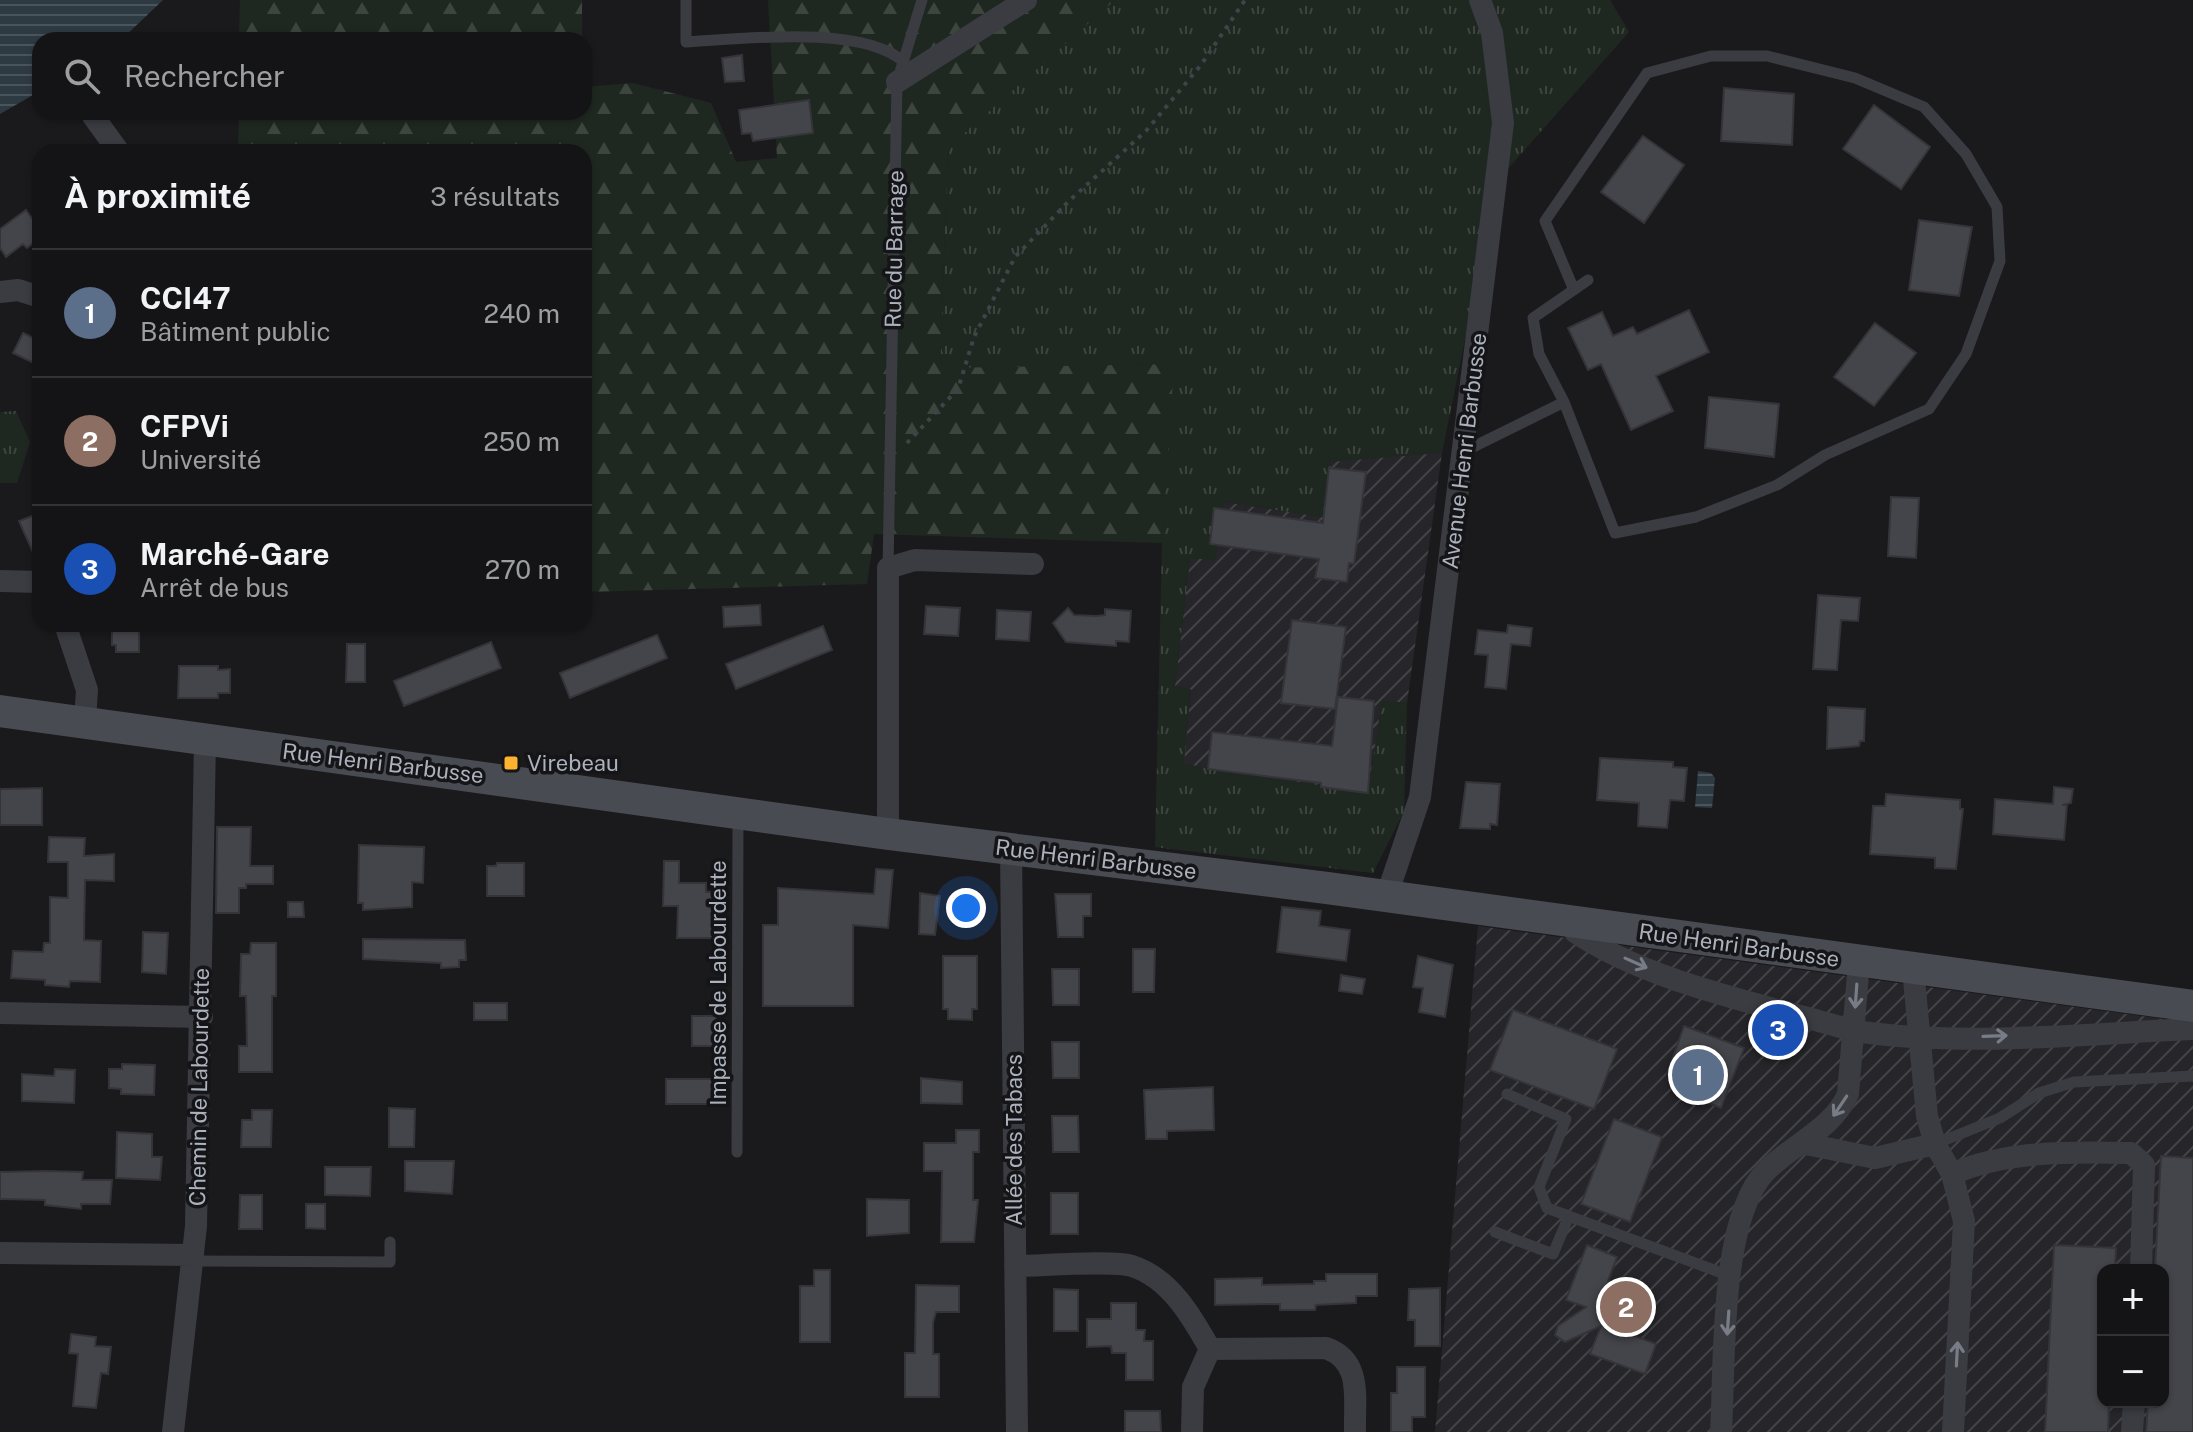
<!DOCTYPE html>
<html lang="fr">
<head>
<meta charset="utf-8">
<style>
  body { margin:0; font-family:"Public Sans",sans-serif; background:#1d1d1f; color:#f1f3f6 }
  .controls { position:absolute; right:24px; bottom:24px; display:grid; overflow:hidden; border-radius:16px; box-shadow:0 2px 6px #0004 }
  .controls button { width:72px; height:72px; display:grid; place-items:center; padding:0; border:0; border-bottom:2px solid #333335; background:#141416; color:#f1f3f6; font:40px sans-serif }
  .you { position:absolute; left:966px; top:908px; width:28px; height:28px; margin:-20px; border:6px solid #fff; border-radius:50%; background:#1a73e8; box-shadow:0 0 0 12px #1a73e833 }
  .badge { display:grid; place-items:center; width:52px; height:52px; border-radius:50%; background:#ea580c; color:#fff; font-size:26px; font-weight:700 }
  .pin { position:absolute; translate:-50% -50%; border:4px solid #fff; box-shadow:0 2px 8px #0006 }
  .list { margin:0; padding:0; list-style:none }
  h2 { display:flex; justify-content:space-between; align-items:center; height:104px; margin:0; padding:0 32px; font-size:34px }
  h2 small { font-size:26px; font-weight:400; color:#9d9ea1 }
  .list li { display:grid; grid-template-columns:52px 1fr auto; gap:24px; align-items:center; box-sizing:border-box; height:128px; padding:0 32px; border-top:2px solid #333335 }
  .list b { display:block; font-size:30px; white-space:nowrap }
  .list p { margin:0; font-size:26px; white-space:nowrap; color:#9d9ea1 }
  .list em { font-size:26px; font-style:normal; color:#9d9ea1 }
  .icon { flex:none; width:44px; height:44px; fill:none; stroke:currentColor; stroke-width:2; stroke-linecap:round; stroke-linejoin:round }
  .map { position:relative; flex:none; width:2193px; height:1432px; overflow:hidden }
  .search { position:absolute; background:#141416; box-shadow:0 2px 6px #0004; left:32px; top:32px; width:560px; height:88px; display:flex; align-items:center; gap:20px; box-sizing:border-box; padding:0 28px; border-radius:24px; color:#9d9ea1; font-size:30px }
  .panel { position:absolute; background:#141416; box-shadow:0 2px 6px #0004; left:32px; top:144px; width:560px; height:488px; border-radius:24px }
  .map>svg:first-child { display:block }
  .industrial { fill:url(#industrial-furrows); fill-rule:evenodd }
  .grass { fill:url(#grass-tufts) }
  .forest { fill:url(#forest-firs) }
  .water { fill:url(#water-rules) }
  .building { fill:#44454a; stroke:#343439; stroke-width:2 }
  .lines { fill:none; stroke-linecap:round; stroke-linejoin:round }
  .path { stroke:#404349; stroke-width:4; stroke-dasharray:4 6; stroke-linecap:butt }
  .lane { stroke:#3a3c42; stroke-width:11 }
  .street { stroke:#3a3c42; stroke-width:22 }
  .secondary { stroke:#484b52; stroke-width:32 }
  .oneway { stroke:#787c86 }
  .poi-dot { fill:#ffb22f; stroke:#151518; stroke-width:3 }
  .labels { text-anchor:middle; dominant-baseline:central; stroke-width:7; stroke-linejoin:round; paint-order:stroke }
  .street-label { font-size:22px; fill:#abb1bd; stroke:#151518 }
  .poi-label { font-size:22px; fill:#abb1bd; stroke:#151518; text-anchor:start }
</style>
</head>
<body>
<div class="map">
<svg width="2193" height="1432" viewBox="0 0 2193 1432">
  <defs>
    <pattern id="industrial-furrows" width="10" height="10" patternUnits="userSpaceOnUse" patternTransform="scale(2)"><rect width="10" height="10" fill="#26262a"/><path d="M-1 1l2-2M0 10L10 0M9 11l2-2" fill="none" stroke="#434347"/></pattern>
    <pattern id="grass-tufts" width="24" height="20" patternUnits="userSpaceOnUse" patternTransform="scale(2)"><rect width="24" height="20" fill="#1f2820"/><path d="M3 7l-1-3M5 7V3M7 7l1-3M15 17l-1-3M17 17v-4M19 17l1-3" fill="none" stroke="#3d453e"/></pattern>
    <pattern id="forest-firs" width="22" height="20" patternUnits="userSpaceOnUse" patternTransform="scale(2)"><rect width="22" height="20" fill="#1f2820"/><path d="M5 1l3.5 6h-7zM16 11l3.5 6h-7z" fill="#3d453e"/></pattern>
    <pattern id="water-rules" width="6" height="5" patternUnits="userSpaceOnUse" patternTransform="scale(2)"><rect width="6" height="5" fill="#2e3a42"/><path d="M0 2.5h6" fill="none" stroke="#4a545b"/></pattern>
  </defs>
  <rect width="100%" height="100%" fill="#1a1a1d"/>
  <path class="industrial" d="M1382 453H1442L1407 703 1382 701 1368 793 1183 764 1191 690 1175 686 1190 558 1215 560 1223 502 1323 517 1331 462Z
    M1478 926 2193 1023V1432H1435ZM2103 1270H2163V1402H2103Z"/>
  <path class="grass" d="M1115 0H1610L1629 32 1497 181 1442 453 1331 462 1323 517 1223 502 1215 560 1190 558 1175 686 1191 689 1184 764 1368 793 1382 700 1407 703 1404 811 1373 873 1155 847 1162 543 1173 364 940 369 948 147Z
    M16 411 30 442 17 483H0V412Z"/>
  <path class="forest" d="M240 0H582V40H239Z
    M768 0H1115L948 147 940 368 1174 364 1162 543 874 534 867 584 584 592V152H238L239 112H584V87L633 83 711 103 736 162 777 158Z"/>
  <path class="water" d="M0 0H163L121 40H40V91L0 114Z
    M1698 771 1711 773 1715 778 1712 808 1695 807Z"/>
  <path class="building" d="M742 55 744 81 725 82 722 58Z
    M1724 88 1794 94 1792 145 1721 141Z
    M809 100 813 133 753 141 751 133 742 134 739 110Z
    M1874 105 1930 147 1901 189 1843 149Z
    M1643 136 1684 165 1644 223 1601 192Z
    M26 210 40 229V238L27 248 23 244 6 257 0 248V229Z
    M1919 220 1972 227 1959 296 1909 290Z
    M1689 310 1709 352 1656 376 1673 411 1631 430 1601 364 1588 370 1568 328 1602 312 1613 336 1633 327 1637 334Z
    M1875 323 1916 353 1874 406 1834 377Z
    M23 333 40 341V366L13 353Z
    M1709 397 1779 404 1774 457 1705 448Z
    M1329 468 1366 472 1354 564 1349 563 1347 582 1315 578 1319 559 1210 544 1214 508 1323 523Z
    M1891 497 1919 498 1916 558 1888 556Z
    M40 513V568L19 521Z
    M1818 595 1860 598 1858 621 1841 620 1837 670 1813 669Z
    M760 605 761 625 724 627 723 607Z
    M926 606 960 608 958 636 924 634Z
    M1068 608 1074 615 1096 616 1105 615V609L1131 611 1129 642 1116 641V646L1066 642 1053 623Z
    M997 610 1031 612 1029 641 996 639Z
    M1292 620 1346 627 1335 709 1281 703Z
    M112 624H139V652H116V645H112Z
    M1508 625 1532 628 1530 646 1511 644 1506 689 1485 687 1488 655 1475 654 1478 630 1507 633Z
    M823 626 832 650 736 689 726 664Z
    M657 635 667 658 570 698 560 673Z
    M491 642 501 668 404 706 394 681Z
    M347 644H365V682H346Z
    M179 666H218V670L230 669V693H218V698H178Z
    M1338 697 1374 701 1368 793 1321 787V783L1208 769 1212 732 1332 746Z
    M1828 707 1865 709 1864 741H1860L1859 746 1827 749Z
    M1600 758 1673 762V767L1687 768 1684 801 1670 800 1667 828 1638 826 1639 803 1597 800Z
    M1466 782 1500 784 1497 825 1490 824V829L1460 828Z
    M2054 787 2073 789 2071 803 2062 805H2067L2064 840 1993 834 1995 799 2053 804Z
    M42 788V825H0V789Z
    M1886 794 1960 800V809H1963L1956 869 1935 868V858L1870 854 1873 806H1885Z
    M217 827H251L250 866H273V884H246V888H239V913H216Z
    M49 837 85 838 84 856 114 854V881L85 880 84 940 101 941 100 982 70 981 69 987 45 985V980L11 978 13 951 43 952 44 943H50V897L68 898V862H48Z
    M359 845 424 847 423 883 412 882V907L363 910V903H358Z
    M664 861H679V883H706V892H716L715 938H677L678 906H663Z
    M497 863H524V896H487V866H496Z
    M876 869 893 870 888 928 853 925V1006H763V925H778V888L874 894Z
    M920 893 940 896 935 935 919 934Z
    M1055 894H1091V916H1083V937H1058Z
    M288 902H303L304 917H288Z
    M1282 907 1321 911 1319 926 1350 930 1346 961 1277 952Z
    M143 932 168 933 166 974 142 972Z
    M363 939 465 940 466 960H459V967L441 968V963L363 959Z
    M251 943H276V996H272V1072H239V1046H247L246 996H240L241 954H250Z
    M1133 949H1155L1154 992H1133Z
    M943 956H977V1009H972V1020L948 1019V1009H943Z
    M1418 956 1453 965 1445 1017 1419 1012 1423 988 1413 987Z
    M1052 969H1079V1005H1053Z
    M1341 975 1365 979 1362 994 1339 991Z
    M474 1003H507V1020H474Z
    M1513 1010 1617 1049 1594 1109 1490 1070Z
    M692 1016H716V1046H692Z
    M1684 1026 1744 1048 1721 1108 1673 1089 1677 1078 1667 1074Z
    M1052 1042H1079V1078H1053Z
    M122 1064 155 1065 154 1095 121 1094V1089L109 1088V1069H122Z
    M55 1069 75 1070 74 1103 22 1101V1074L54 1076Z
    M921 1078 962 1082V1104L921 1103Z
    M666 1079H712L711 1104H666Z
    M1213 1087 1214 1130 1167 1131V1139H1146L1144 1090Z
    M389 1108 415 1109 414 1147H389Z
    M252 1110H272L271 1147H241L242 1120H252Z
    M1052 1116H1078L1079 1152H1053Z
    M1614 1119 1662 1137 1630 1222 1581 1204Z
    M956 1130H979V1152H973V1200H978L974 1242H941L942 1171H924V1143H956Z
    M117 1132 152 1134V1157H162L160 1180 116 1178Z
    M2161 1156 2193 1158V1432H2146L2148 1402H2163V1270H2155Z
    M405 1161H454L452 1194 405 1191Z
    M325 1167H371L370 1196 325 1195Z
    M46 1171 83 1172 82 1180H112L110 1204H81V1209L45 1205V1200L0 1199V1172Z
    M1051 1193H1078V1234H1051Z
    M240 1195H262V1229H239Z
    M867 1199 909 1200V1233L867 1236Z
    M306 1204H325V1229L306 1228Z
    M1587 1245 1617 1257 1608 1281 1646 1296 1632 1335 1656 1344 1645 1374 1590 1354 1601 1326 1565 1342 1555 1335 1558 1326 1586 1307 1566 1300Z
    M2054 1245 2116 1248 2115 1270H2103V1402H2109L2108 1432H2045Z
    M814 1270H830V1342H800V1286H814Z
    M1326 1274H1377V1296H1356V1303L1316 1305 1315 1310H1280V1304L1215 1305V1279L1262 1278V1285L1314 1284V1281H1326Z
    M916 1285 959 1286V1312H936L933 1323V1354H939V1397H905V1353H915Z
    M1440 1288V1346H1415V1320H1408L1409 1289Z
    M1054 1289 1078 1290V1331H1054Z
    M1111 1303H1136V1330H1145L1144 1341H1153V1380H1126V1353H1112L1111 1346 1087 1347V1319H1111Z
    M71 1334 96 1337 95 1346 111 1347 108 1374 101 1373 96 1408 73 1406 78 1354 69 1353Z
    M1397 1367H1425V1417H1412V1432H1391V1393H1397Z
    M1125 1411H1160L1161 1432H1125Z"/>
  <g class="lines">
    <path class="path" d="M138 150 226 146
      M907 443 958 389 974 337 1015 257 1069 201 1146 131 1201 65 1245 0"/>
    <path class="lane" d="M686 0V42C742 39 862 24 904 62
      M1574 290 1545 221 1647 73 1711 56H1767L1855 78 1924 107 1966 154 1997 207 2000 261 1966 354 1929 409 1825 455 1777 485 1696 517 1615 533 1564 402 1539 354 1533 318 1588 280
      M1465 451 1564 402
      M888 568 897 82 922 0
      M1507 1094 1566 1119 1539 1187 1547 1208 1730 1276
      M1935 1144 2000 1118 2039 1093 2074 1082 2193 1076
      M737 1152 738 818
      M1495 1232 1553 1254 1569 1216
      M192 1261 390 1262V1242"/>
    <path class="street" d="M897 82 1026 0
      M93 116 119 152
      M0 292 18 290 40 297
      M0 581 40 582
      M65 624 87 690 85 721
      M888 834V568L915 560 1033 564
      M1011 848 1017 1432
      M1386 898 1420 797 1503 123 1492 33 1480 0
      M1575 923V932C1649 983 1767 1005 1854 1031 1965 1047 2081 1034 2193 1029
      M1913 969 1927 1116 1935 1144 1952 1174 1964 1221 1953 1432
      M0 1013 202 1017
      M1801 1143 1875 1158 1935 1144
      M1952 1174C2008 1150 2072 1152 2131 1153L2144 1165 2141 1270
      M0 1253 193 1255
      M1015 1266C1039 1266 1113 1260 1132 1266 1170 1278 1192 1317 1210 1349
      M1210 1349 1326 1348C1363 1361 1354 1399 1355 1432
      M173 1432 196 1226 205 741
      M1192 1432 1193 1387 1210 1349
      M1721 1432C1725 1364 1719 1221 1765 1172 1791 1145 1833 1129 1848 1094L1859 962
      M2132 1432 2134 1402"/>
    <path class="secondary" d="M0 711 888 834 1327 888 2193 1006"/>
  </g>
  <defs><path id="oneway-shaft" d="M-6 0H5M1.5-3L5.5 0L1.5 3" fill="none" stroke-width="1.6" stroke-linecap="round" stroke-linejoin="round" transform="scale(2)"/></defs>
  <g class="oneway">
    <use href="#oneway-shaft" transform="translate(1636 963) rotate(24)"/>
    <use href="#oneway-shaft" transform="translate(1856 996) rotate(94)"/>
    <use href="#oneway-shaft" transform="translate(1995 1036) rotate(-2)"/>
    <use href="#oneway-shaft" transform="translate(1840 1106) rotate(124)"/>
    <use href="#oneway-shaft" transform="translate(1728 1323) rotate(94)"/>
    <use href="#oneway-shaft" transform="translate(1957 1354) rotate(-87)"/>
  </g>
  <rect class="poi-dot" x="503" y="755" width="16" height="16" rx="4"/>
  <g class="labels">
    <g class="street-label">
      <text transform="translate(894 249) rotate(-89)">Rue du Barrage</text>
      <text transform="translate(1464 451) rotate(-83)">Avenue Henri Barbusse</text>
      <text transform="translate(383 763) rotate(7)">Rue Henri Barbusse</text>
      <text transform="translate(1096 859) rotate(7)">Rue Henri Barbusse</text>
      <text transform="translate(1739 945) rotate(8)">Rue Henri Barbusse</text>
      <text transform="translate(718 983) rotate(-90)">Impasse de Labourdette</text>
      <text transform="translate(199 1087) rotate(-89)">Chemin de Labourdette</text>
      <text transform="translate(1014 1140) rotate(-90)">Allée des Tabacs</text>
    </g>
    <g class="poi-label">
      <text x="527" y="763">Virebeau</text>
    </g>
  </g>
</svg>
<div class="controls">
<button>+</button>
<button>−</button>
</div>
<div class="you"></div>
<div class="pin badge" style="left:1698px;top:1075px;background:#5c6f8a">1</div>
<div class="pin badge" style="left:1626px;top:1307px;background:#8d6e63">2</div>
<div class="pin badge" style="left:1778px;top:1030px;background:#1a4fb4">3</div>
<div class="search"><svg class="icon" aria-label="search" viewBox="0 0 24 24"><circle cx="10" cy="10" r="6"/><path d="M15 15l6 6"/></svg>Rechercher</div>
<section class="panel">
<h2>À proximité<small>3 résultats</small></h2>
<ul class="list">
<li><span class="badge" style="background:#5c6f8a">1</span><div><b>CCI47</b><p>Bâtiment public</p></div><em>240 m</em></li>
<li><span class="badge" style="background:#8d6e63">2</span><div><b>CFPVi</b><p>Université</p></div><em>250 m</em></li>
<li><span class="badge" style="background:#1a4fb4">3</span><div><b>Marché-Gare</b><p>Arrêt de bus</p></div><em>270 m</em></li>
</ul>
</section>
</div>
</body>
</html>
